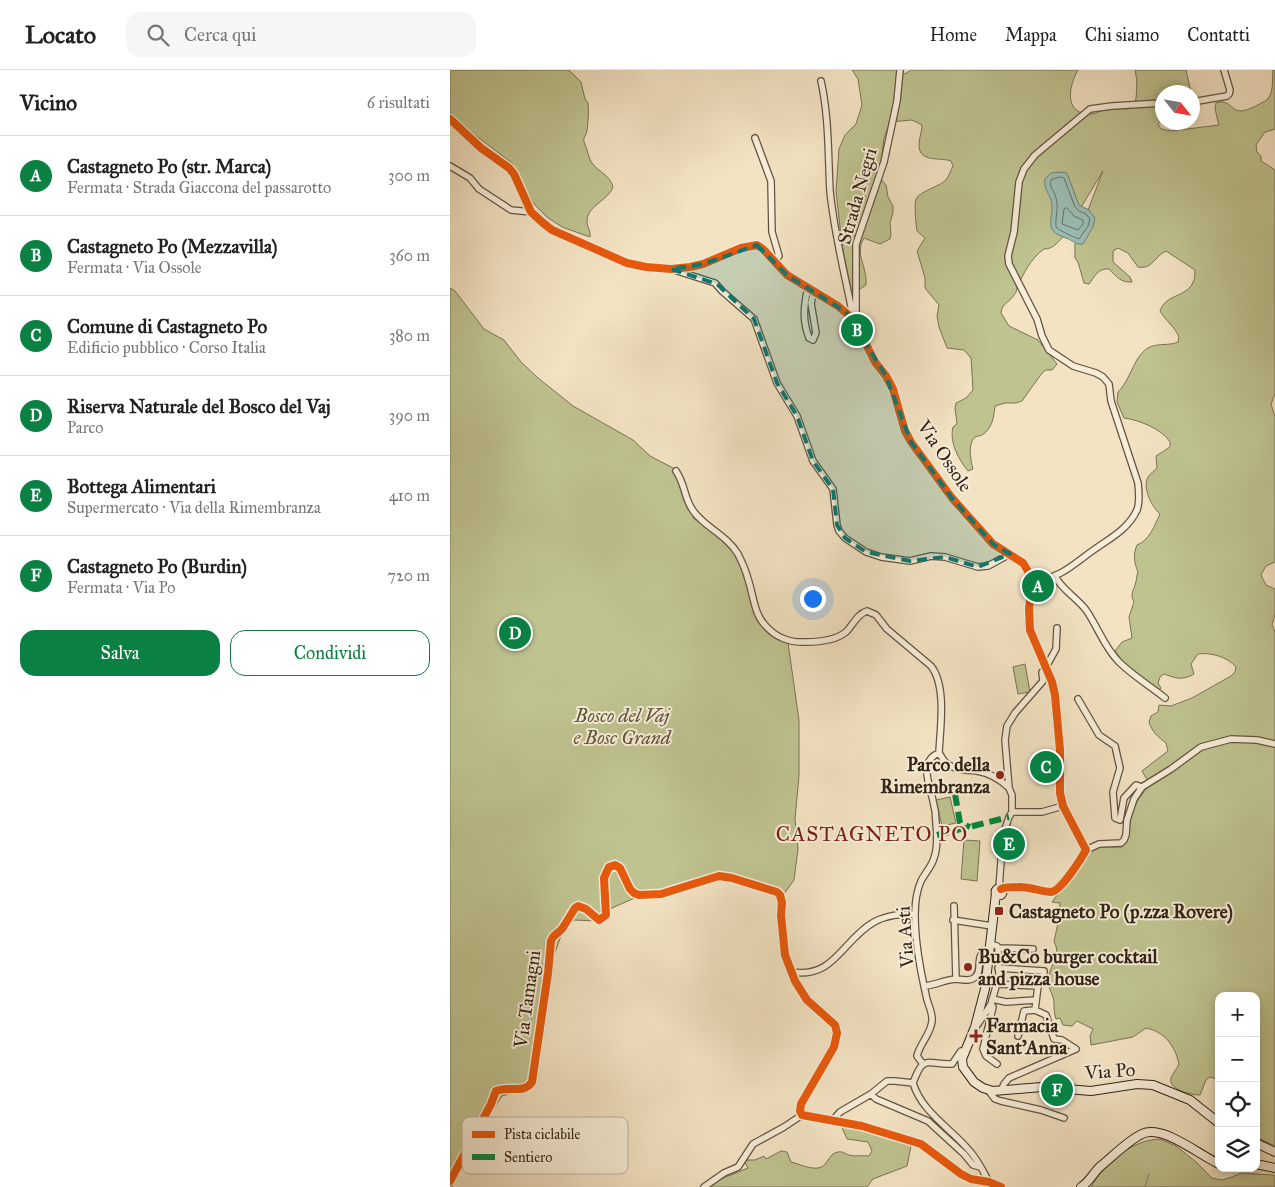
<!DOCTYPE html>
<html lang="it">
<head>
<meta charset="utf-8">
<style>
  body { margin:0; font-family:"IM FELL Great Primer",serif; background:#f6f6f6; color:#222 }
  .controls { position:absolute; right:15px; bottom:15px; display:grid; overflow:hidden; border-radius:10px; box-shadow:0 2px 8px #0003 }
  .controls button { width:45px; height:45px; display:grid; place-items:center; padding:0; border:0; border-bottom:1px solid #e0e0e0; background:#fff; color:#222; font:25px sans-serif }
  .compass { position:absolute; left:705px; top:15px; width:45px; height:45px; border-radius:50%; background:#fff; box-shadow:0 2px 8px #0003; rotate:121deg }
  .you { position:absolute; left:362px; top:528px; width:18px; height:18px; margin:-12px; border:4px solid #fff; border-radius:50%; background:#1a73e8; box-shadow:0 0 0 8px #1a73e833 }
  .badge { display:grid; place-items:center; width:32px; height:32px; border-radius:50%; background:#0b8043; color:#fff; font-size:16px; font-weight:700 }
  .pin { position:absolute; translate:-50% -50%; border:2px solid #fff; box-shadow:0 1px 5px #0006 }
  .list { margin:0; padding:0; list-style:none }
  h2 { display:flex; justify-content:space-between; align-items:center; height:65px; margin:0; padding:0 20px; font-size:21px }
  h2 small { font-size:16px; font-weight:400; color:#767676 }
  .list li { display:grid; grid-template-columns:32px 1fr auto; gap:15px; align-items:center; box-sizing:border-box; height:80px; padding:0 20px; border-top:1px solid #e0e0e0 }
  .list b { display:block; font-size:19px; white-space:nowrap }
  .list p { margin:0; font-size:16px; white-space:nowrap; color:#767676 }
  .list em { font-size:16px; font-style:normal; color:#767676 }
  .actions { display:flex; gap:10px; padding:15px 20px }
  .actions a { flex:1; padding:11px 0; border:1px solid #0b8043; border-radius:15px; text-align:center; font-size:18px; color:#0b8043 }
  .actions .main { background:#0b8043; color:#fff }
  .icon { flex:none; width:28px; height:28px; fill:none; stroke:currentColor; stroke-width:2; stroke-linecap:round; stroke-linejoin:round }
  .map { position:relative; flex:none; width:825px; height:1117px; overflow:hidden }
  header { display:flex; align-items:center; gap:30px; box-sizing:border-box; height:70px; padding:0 25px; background:#fff; border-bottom:1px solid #e0e0e0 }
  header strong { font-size:24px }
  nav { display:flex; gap:28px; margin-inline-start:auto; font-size:18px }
  .search { width:350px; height:45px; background:#f6f6f6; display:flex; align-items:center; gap:12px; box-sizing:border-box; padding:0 18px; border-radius:15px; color:#767676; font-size:19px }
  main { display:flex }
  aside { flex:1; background:#fff }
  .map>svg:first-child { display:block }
  .green { fill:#bfc390; stroke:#787353 }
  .water { fill:#9bbeb5; stroke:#718075 }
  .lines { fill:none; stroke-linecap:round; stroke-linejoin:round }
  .shore { stroke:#667066; stroke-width:1 }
  .stream { stroke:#718075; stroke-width:1 }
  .street-casing { stroke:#625341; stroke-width:8 }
  .secondary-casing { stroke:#312316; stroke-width:10 }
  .street { stroke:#f7edd8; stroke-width:5.5 }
  .secondary { stroke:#f7edd8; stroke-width:8 }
  .quiet { stroke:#00873e; stroke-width:6; stroke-dasharray:12 6; stroke-linecap:butt }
  .cycleway-casing { stroke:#f7edd8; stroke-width:11 }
  .cycleway { stroke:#e8590c; stroke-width:8 }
  .marked { fill:#0f766e; fill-opacity:0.2; stroke:#0f766e; stroke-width:4; stroke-dasharray:10 6; stroke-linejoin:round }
  .poi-dot { fill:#8f2418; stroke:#f7edd8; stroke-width:2 }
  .labels { text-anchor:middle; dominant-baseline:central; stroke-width:4; stroke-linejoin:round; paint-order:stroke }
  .street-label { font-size:19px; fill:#312316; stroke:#f7edd8 }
  .park-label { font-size:19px; font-style:italic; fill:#5c533b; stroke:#f7edd8 }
  .poi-label { font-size:19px; font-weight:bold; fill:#312316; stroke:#f7edd8; text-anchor:start }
  .quarter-label { font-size:21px; letter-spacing:1px; fill:#7a1f14; stroke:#f7edd8 }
  .key { fill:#f7edd8; stroke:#bcb09e; stroke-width:1 }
  .key-label { font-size:14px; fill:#312316 }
</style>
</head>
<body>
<header>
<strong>Locato</strong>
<div class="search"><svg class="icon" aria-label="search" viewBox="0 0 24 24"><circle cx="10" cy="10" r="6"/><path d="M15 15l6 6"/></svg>Cerca qui</div>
<nav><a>Home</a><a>Mappa</a><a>Chi siamo</a><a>Contatti</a></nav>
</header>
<main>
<aside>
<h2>Vicino<small>6 risultati</small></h2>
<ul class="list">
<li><span class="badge">A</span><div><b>Castagneto Po (str. Marca)</b><p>Fermata · Strada Giaccona del passarotto</p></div><em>300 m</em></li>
<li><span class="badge">B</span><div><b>Castagneto Po (Mezzavilla)</b><p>Fermata · Via Ossole</p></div><em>360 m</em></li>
<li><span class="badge">C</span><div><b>Comune di Castagneto Po</b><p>Edificio pubblico · Corso Italia</p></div><em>380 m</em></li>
<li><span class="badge">D</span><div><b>Riserva Naturale del Bosco del Vaj</b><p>Parco</p></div><em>390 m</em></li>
<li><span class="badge">E</span><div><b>Bottega Alimentari</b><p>Supermercato · Via della Rimembranza</p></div><em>410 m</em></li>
<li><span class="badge">F</span><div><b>Castagneto Po (Burdin)</b><p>Fermata · Via Po</p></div><em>720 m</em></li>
</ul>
<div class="actions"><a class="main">Salva</a><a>Condividi</a></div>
</aside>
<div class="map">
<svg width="825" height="1117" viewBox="0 0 825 1117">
  <rect width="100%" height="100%" fill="#f3e3c3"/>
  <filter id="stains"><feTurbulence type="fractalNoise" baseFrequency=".004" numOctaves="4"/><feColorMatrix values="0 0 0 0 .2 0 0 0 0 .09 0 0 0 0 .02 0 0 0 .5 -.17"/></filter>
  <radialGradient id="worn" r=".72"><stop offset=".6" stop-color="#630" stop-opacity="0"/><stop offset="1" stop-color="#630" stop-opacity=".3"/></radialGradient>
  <path class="green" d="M0 0H119L131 12 135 29 138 33C139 42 138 52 137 61 136 65 133 68 134 72 136 77 138 83 139 87 143 101 160 103 163 117 159 130 136 136 137 152 137 157 141 161 140 167L112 157 97 147 83 133 62 93 25 65 0 43Z
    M402 0H447L455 4 461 0H628C618 17 614 45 641 44 647 44 651 40 656 39 665 38 675 40 684 38 687 26 688 12 685 0H736L741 22H712V49L708 54 711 59 721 61 769 55 765 39 766 33C780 28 780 41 791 41 799 40 810 34 817 30 824 22 822 11 823 0H825V59L815 62 806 75 807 82 811 86V91L825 100V324L821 334 825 347V492L816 496 811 505 816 515 825 519V544L822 555 825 562V1076L806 1067V1009L808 1004 806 998V926H769V1010L760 1007 756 1010 750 1025C742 1025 718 1020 721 1008 723 1003 727 999 729 994 725 976 715 962 696 958L683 967 641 975 640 966 643 959 627 951 622 956 613 955 610 948 606 949C604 943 604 938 604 933 604 925 597 917 598 910 599 896 612 885 604 872L608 853 610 833 602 832 639 782 649 777H672C683 767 677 754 682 742 686 732 693 722 700 715L692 701 718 681 716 673C708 667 702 662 699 652L701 646 708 642 709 635 721 636 742 628 781 606 785 602 786 597C778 587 760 582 748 584L741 594 744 604C733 611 725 608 714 604L710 607 708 613 711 618 709 620 677 597 665 581 672 572 682 568 679 547 684 532C680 524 683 522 685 515 687 510 686 507 688 502 684 493 683 484 687 475 699 471 705 455 710 444 702 437 692 418 698 407 700 404 704 401 707 398L706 386 720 377V372C712 359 689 350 674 348L667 332 668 322C681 310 684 284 700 277 709 273 719 276 728 272L729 267C725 257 716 251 710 241 717 220 746 230 745 200L716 181C705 186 702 200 688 197L678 183 668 178 663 181V192L680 207 682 212C671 213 666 206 659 199 648 198 645 206 639 214L634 213 628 192 625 188V174L653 101 613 167C607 173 603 179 594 179 581 188 573 204 567 218 566 221 567 222 564 225 559 233 552 233 551 243L559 256 588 270 607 294 602 300H596L592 303 572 331 566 333H555L545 336C544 347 542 359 532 365 530 366 527 366 525 367 517 374 521 391 523 399L518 401C509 390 499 372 503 357L507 354 505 338 506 333 516 328 523 320 521 288 514 280 497 278 489 257 487 246 489 235 475 218V208L467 181 475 168 467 161C466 155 464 133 466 129 470 121 489 117 496 110 499 106 501 100 503 96L501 91C490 87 469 93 469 75 469 68 472 62 472 55L462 50 440 52 434 68 429 107 436 115 438 127 443 136V142L440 153 441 164 440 169 430 174 414 168C404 184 418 198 416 215L407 221 401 220 392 175 386 121 389 79 395 65 406 54 412 35 408 9Z
    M0 218 5 221 34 259 54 270 71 292 88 308 123 336 183 370 200 386 225 399 244 449 263 461 286 484 298 513 311 556 323 566 338 573 349 650V706L345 749 348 779 344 810 331 828 286 810 262 809 241 815 219 826 187 827 162 838 147 851 124 850 111 866 103 888 77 1019 52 1026 39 1046 2 1117H0Z
    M575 594 580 622 568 624 563 597Z
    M500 727 506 753 492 756 486 730Z
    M514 770 530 771 527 811 511 809Z
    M390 1053 461 1076 457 1096 423 1109 417 1117H260L271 1109 298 1098 295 1093 297 1090H305L314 1086 316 1089 331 1081 337 1082 341 1092C349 1094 359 1099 368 1098 378 1097 378 1083 388 1082 393 1081 395 1084 399 1085 405 1087 413 1085 419 1086L422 1081 418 1072 397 1069Z
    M710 1069 726 1076 746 1092 762 1108 772 1110 782 1107 791 1103 823 1105 825 1106V1117H641C655 1093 681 1070 710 1069Z"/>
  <path class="water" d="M609 102 617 103 629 135 639 140 645 148 643 157 633 174C625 175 623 170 616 168 590 159 606 149 601 130 598 121 594 120 595 109L601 103Z"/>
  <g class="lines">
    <path class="shore" d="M610 107 614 108 625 137 629 141 636 144 640 149 638 156 629 169C626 168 608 160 606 157 605 147 609 139 606 128 604 120 599 118 601 110Z
      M617 138 624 146 633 150V154L628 160 612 154 614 139Z"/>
    <path class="stream" d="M695 1117 699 1104"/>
    <defs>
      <path id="street" d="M371 11C379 47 378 84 380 121 384 162 394 201 402 241V248
        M742 32 777 26 779 24 780 20 774 0
        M305 68 321 111 322 162 329 186 324 191
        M0 96 20 108 29 119 61 140 81 142
        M224 200 265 213 272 221 304 249 327 313 347 346 363 391 383 419 387 455 389 461 395 468 416 482 431 487 460 491 481 486 495 487 528 497 538 496 560 484
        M358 217C354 235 352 250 359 268L363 270 366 263 361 233 364 221
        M406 254V174L434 92 447 31 450 0
        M226 401C235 414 234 427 242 439 252 456 276 464 288 484 292 492 296 501 298 509 303 523 304 544 315 555 325 567 340 573 356 572 368 572 386 570 396 562 403 555 407 544 417 541L426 545 437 559 481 596C497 616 490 659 489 683
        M605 506C611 519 627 528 636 540 648 557 654 577 669 592 682 605 700 616 715 628
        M581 511C611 509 623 494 645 479 662 467 678 459 687 440 690 432 689 422 688 413L661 331 659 314 653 307 646 303 623 296 599 280 592 266 587 249 559 194 558 186 564 162 569 112 574 99 585 85 640 39 662 36 712 33
        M596 597 606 579 607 558
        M628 629 649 665 665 676 670 698 663 722 665 748 670 750 674 728 686 715 692 717
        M489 683C491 686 493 690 496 693 504 700 517 700 527 701 539 703 550 709 559 718
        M562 742H592L613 736
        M636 780 649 774 671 773 674 770 676 765 677 750 684 729 692 717 721 699 751 677 781 669 807 670 825 674
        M549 818 553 765 559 747 562 742V725L559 718 555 670 557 656 565 643 593 611 592 602 597 599
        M504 836 506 909
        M503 850 542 856
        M548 878 583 879
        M548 898 594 901 593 911 588 916 585 940 596 945 604 969 612 970 626 979 559 1008 554 1014 551 1021
        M341 902C385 909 392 870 424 852 437 845 450 844 465 844
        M546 914 588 916
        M475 916C485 915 495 910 505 909 511 909 519 912 524 908 535 900 522 884 539 880
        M542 929 556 932 586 930
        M541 934 543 937 533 979 536 986 547 994
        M528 954 541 934 549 906 548 878 547 876 540 874
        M568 966 574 941 585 940
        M473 994 467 986C470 973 481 964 482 951 483 942 477 933 476 925 470 899 465 871 465 845 465 835 467 820 471 811 475 803 482 796 484 788 488 778 487 764 486 753 486 746 485 738 483 731 480 716 468 691 489 683
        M463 1013C472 1042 499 1057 518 1079 527 1088 533 1101 539 1112
        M463 1013C474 983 477 995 502 994L511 981 515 982
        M538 1020 545 1029 551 1031 591 1040 614 1048
        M421 1024 426 1029 478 1051 514 1084 523 1095 530 1097
        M383 1050 390 1042 421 1024 437 1011H445L463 1013
        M254 1117 274 1103 288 1097 303 1074 334 1057 352 1045"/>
      <path id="secondary" d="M0 49 31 78 59 98 64 104 81 142 93 153 102 160 177 193 196 197 221 199 240 197 253 194 291 178 307 175 313 179 337 205 388 236 402 248 406 254 425 292 436 306 443 319 455 361 461 372 502 428 543 474 573 493 578 501 582 518 579 538 580 560 602 612 605 625 610 680V723L613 736 636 780C631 789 611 821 601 822 592 822 581 817 570 817 563 818 557 816 551 819
        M545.5 822a3.5 3.5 0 1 1 7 0a3.5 3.5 0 1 1-7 0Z
        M546 823 535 919 525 957 512 989 513 997 524 1012 533 1018 543 1021 592 1017 641 1021 687 1014 703 1015 740 1030 769 1053
        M806 1073 825 1082
        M806 1094 825 1098
        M0 1111 41 1034 46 1021C57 1015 74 1025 82 1012L98 903 101 871 103 867 112 859 125 838 128 836 136 839 149 850 156 845 154 808 159 797 165 795 170 798 180 819 184 823 189 825 211 824 269 806 282 808 327 822 330 825 332 833 331 845 335 885 345 911 357 930 385 955 387 963 384 977 351 1034 350 1041 352 1045 412 1056 471 1074 511 1104 521 1109 539 1112 551 1117
        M631 1117C640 1112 644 1101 652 1095 664 1085 679 1070 692 1064 713 1054 749 1085 769 1094"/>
    </defs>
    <use href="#street" class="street-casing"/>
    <use href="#secondary" class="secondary-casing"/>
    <use href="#street" class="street"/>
    <use href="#secondary" class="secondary"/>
    <path class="quiet" d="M505 724 510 753 520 757
      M487 765 559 747"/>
    <defs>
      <path id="cycleway" d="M0 49 31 78 59 98 64 104 81 142 93 153 102 160 177 193 196 197 221 199 240 197 253 194 291 178 307 175 313 179 337 205 388 236 402 248 406 254 425 292 436 306 443 319 455 361 461 372 502 428 543 474 573 493 578 501 582 518 579 538 580 560 602 612 605 625 610 680V723L613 736 636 780C631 789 611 821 601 822 592 822 581 817 570 817 563 818 557 816 551 819
        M0 1111 41 1034 46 1021C57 1015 74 1025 82 1012L98 903 101 871 103 867 112 859 125 838 128 836 136 839 149 850 156 845 154 808 159 797 165 795 170 798 180 819 184 823 189 825 211 824 269 806 282 808 327 822 330 825 332 833 331 845 335 885 345 911 357 930 385 955 387 963 384 977 351 1034 350 1041 352 1045 412 1056 471 1074 511 1104 521 1109 539 1112 551 1117"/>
    </defs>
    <use href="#cycleway" class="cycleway-casing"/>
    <use href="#cycleway" class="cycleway"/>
  </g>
  <path class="marked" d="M307 175 337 205 396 242 436 306 461 372 502 428 543 474 560 484 528 497 495 487 460 491 416 482 395 468 387 455 383 419 363 391 347 346 327 313 304 249 267 214 221 199 253 194Z"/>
  <g class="poi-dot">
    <circle cx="550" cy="705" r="5"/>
    <rect x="544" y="836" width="10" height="10" rx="2.5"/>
    <circle cx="518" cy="897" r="5"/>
    <path d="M523.5 958.5h5v5h5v5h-5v5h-5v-5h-5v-5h5z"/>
  </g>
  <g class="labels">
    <g class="street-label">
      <text transform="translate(407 126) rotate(-74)">Strada Negri</text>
      <text transform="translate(495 386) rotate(56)">Via Ossole</text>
      <text transform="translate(455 867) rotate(-94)">Via Asti</text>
      <text transform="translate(77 929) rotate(-82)">Via Tamagni</text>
      <text transform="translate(660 1001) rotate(-4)">Via Po</text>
    </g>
    <g class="park-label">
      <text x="172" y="645">Bosco del Vaj<tspan x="172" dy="22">e Bosc Grand</tspan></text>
    </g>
    <g class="poi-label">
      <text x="540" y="694" text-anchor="end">Parco della<tspan x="540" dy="22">Rimembranza</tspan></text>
      <text x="559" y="841">Castagneto Po (p.zza Rovere)</text>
      <text x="528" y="886">Bu&amp;Co burger cocktail<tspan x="528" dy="22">and pizza house</tspan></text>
      <text x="536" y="955">Farmacia<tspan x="536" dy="22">Sant'Anna</tspan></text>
    </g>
    <g class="quarter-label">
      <text x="422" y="764">CASTAGNETO PO</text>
    </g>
  </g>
  <rect x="12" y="1047" width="166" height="57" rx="8" class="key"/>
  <rect x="22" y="1061" width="23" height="7" fill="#e8590c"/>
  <rect x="22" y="1084" width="23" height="6" fill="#00873e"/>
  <g class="key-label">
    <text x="54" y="1069">Pista ciclabile</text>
    <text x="54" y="1092">Sentiero</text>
  </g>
  <rect width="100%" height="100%" filter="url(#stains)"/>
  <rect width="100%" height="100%" fill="url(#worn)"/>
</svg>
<div class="controls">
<button>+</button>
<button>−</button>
<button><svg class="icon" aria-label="locate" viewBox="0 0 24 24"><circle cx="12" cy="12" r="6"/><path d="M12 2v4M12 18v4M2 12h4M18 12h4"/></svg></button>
<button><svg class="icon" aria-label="layers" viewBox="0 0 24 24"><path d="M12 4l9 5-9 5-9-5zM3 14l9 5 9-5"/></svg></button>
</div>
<svg class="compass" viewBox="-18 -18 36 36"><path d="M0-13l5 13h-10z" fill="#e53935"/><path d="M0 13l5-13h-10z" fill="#767676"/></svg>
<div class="you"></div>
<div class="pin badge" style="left:588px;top:516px">A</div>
<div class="pin badge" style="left:407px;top:260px">B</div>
<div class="pin badge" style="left:596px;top:697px">C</div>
<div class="pin badge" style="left:65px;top:563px">D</div>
<div class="pin badge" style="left:559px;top:774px">E</div>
<div class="pin badge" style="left:607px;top:1020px">F</div>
</div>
</main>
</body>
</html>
